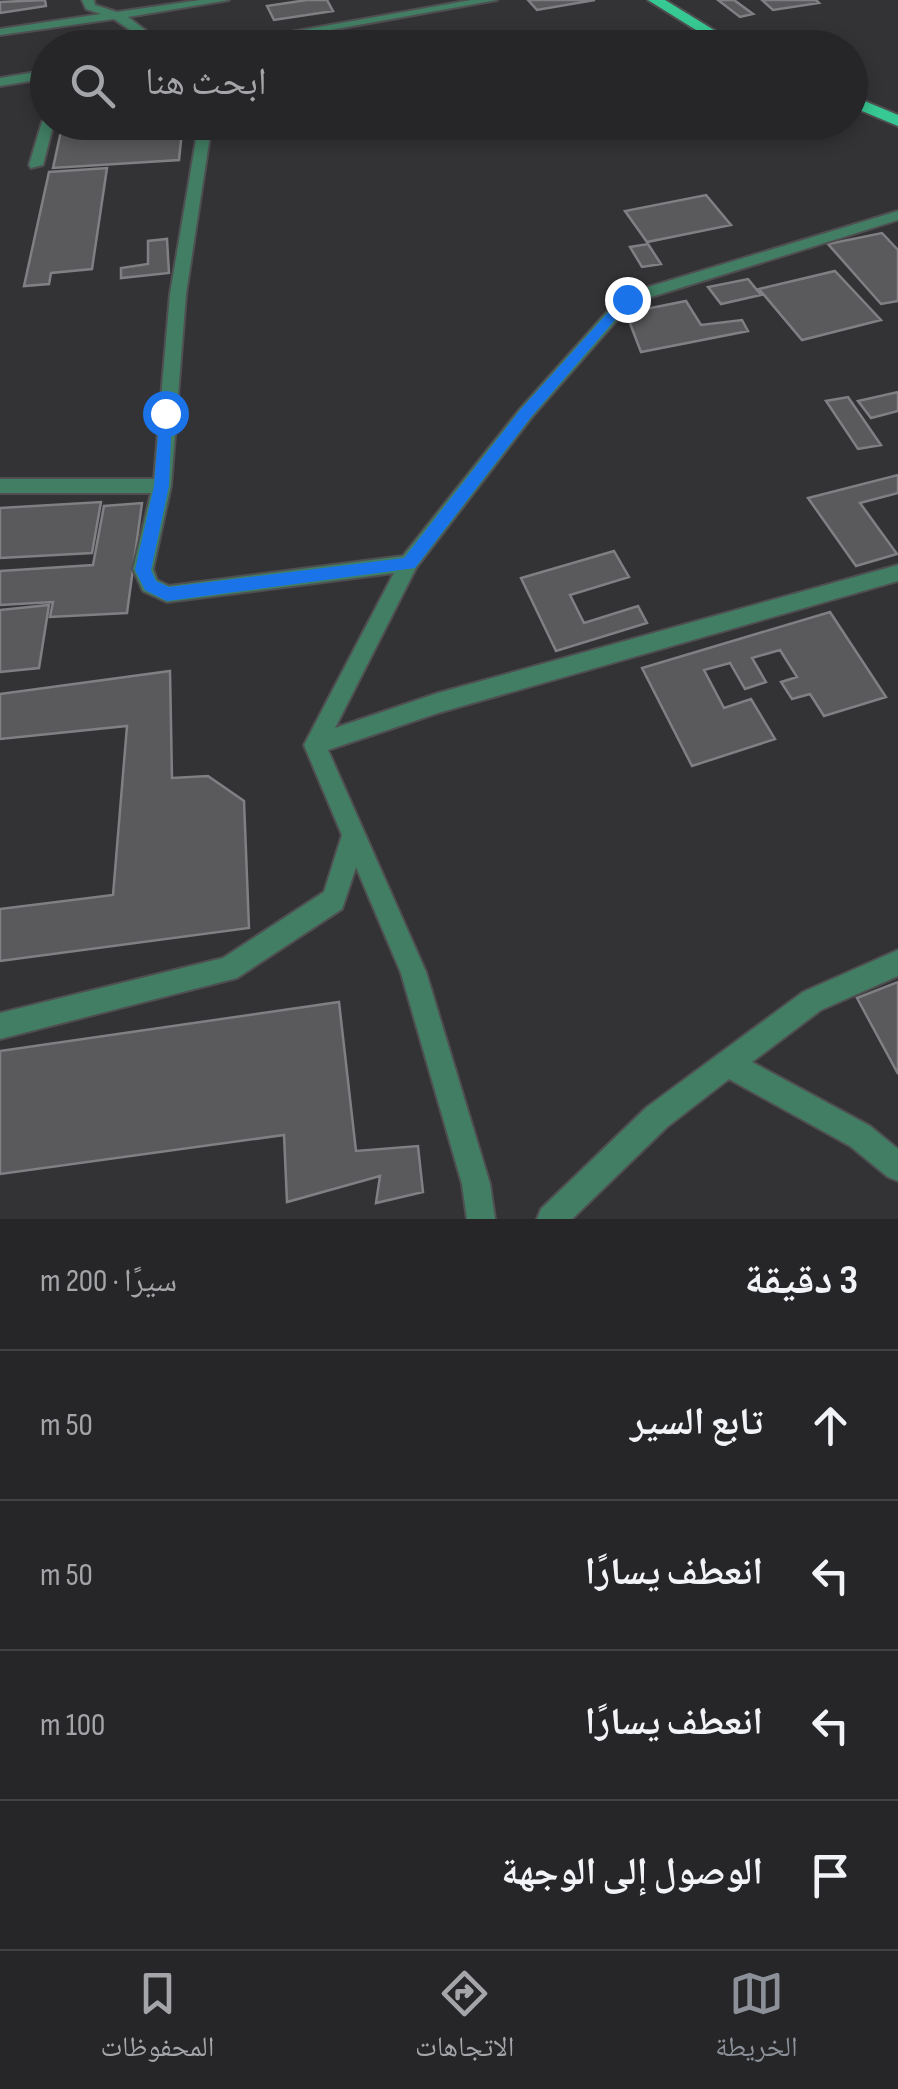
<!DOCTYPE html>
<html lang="ar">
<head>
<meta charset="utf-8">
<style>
  body { margin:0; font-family:"Sofia Sans Condensed","Noto Naskh Arabic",sans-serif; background:#323234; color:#f1f3f6; direction:rtl }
  .stop { position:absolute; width:30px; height:30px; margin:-22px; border:8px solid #1a73e8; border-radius:50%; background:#fff }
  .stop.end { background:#1a73e8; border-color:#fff; box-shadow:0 2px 10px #0008 }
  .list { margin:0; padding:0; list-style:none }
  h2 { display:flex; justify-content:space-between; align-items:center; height:130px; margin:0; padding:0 40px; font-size:42px }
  h2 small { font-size:32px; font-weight:400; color:#a4a5a8 }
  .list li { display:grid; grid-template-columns:65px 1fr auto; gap:30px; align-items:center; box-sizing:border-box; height:150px; padding:0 40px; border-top:2px solid #424345 }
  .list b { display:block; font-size:38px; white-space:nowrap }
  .list em { font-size:32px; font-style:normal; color:#a4a5a8 }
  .icon { flex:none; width:55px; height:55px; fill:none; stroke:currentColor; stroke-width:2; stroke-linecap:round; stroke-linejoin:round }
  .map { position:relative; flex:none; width:898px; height:1219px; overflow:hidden; direction:ltr }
  .search { position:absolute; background:#262628; box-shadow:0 5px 15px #0003; left:30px; right:30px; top:30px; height:110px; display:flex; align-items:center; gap:25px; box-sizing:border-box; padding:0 35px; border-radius:55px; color:#a4a5a8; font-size:38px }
  .sheet { height:730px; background:#262628 }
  nav { display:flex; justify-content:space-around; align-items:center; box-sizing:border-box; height:140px; border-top:2px solid #424345; background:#262628; font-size:28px; color:#a4a5a8 }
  nav a { display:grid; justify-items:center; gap:5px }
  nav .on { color:#8c9099 }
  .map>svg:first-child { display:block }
  .building { fill:#5a595c; stroke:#807f83; stroke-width:2.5 }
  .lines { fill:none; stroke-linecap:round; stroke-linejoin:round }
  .minor-casing { stroke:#4f4e51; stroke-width:4 }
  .primary-casing { stroke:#4f4e51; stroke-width:4 }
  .minor { fill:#417e63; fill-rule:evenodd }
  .primary { fill:#37c993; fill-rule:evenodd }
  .route { fill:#1a73e8 }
</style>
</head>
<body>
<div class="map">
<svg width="898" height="1219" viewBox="0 0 898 1219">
  <rect width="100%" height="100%" fill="#333235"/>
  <path class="building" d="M45 0 46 6 0 13V2Z
    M307 0H327L333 11 274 20 267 6Z
    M528 0H595L537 10Z
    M718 0H734L753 14 740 17Z
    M762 0H816L819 3 773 10Z
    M63 122H183L179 160 53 168Z
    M107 168 92 269 51 273 49 284 24 286 49 172Z
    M706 195 731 225 647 242 625 211Z
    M882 233 898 250V301L881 304 828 244Z
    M167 239 169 273 121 278V268L148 264V241Z
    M648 244 661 264 642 267 630 247Z
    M835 271 881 320 802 340 759 289Z
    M748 279 761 295 721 304 708 287Z
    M686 301 701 325 742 320 748 331 641 352 626 313Z
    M898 392V411L871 418 858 401Z
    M848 397 881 445 858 449 826 401Z
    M898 475V493L860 503 897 554 856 566 808 498Z
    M101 502 92 553 0 558V508Z
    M142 503 127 613 50 617 53 602 0 605V571L93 565 104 506Z
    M614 551 629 577 570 595 584 623 638 606 647 623 556 651 521 578Z
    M49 605 39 668 0 672V610Z
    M830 612 886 697 824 716 810 694 792 699 781 682 797 677 780 650 752 658 766 682 745 689 730 663 704 670 724 708 751 699 775 739 692 766 642 668Z
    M170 671 172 778 208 776 244 801 249 928 0 961V909L113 895 127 726 0 739V694Z
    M898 982V1074L857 998Z
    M339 1002 356 1151 418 1146 423 1192 376 1203 380 1176 287 1202 284 1135 0 1174V1051Z"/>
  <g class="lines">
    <defs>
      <path id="minor" d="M82 0H94L95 5 117 12 200 0H229L128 17 169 48H156L114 19 0 35V29L101 14 86 9Z
        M471 0H497L231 48H201Z
        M48 70V78L0 86V78Z
        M48 118V122H54L43 165 31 168 29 165 42 122Z
        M199 122H212L186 294 171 486 153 569 157 580 169 586 403 556 520 409 622 295 898 211V220L632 303 532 417 416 568 335 728 438 693 898 565V581L438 713 328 750 426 972 490 1184 495 1219H467L462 1184 401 973 356 867 342 909 237 978 0 1039V1013L223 958 324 892 342 835 304 745 394 573 167 602 143 591 133 569 151 493H0V479H154L170 294Z
        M898 950V976L821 1010 752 1062 870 1126 898 1149V1181L888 1177 850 1146 729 1079 667 1127 572 1219H537L541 1209 647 1107 803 992Z"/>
      <path id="primary" d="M648 0H665L743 48H725Z
        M850 95 898 115V126L850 106Z"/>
    </defs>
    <use href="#minor" class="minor-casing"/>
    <use href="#primary" class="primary-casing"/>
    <use href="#minor" class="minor"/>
    <use href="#primary" class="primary"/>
  </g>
  <path class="route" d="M623 296 633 299 531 417 415 568 167 601 145 590 135 570 154 486 160 410 172 413 169 486 151 570 156 581 169 587 404 558 521 409Z"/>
</svg>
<div class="stop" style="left:165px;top:413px"></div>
<div class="stop end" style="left:627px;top:299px"></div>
<div class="search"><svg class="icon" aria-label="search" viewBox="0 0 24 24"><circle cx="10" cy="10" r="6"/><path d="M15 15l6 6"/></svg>ابحث هنا</div>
</div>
<section class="sheet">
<h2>3 دقيقة<small>سيرًا · 200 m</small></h2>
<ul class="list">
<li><svg class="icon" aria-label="ahead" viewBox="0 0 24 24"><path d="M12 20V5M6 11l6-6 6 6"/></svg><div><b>تابع السير</b></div><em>50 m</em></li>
<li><svg class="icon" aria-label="left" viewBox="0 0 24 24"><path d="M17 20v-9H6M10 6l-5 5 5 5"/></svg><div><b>انعطف يسارًا</b></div><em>50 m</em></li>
<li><svg class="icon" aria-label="left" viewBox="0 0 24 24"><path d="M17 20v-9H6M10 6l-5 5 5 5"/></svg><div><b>انعطف يسارًا</b></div><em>100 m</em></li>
<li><svg class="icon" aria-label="arrive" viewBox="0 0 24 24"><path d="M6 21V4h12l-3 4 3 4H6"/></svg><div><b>الوصول إلى الوجهة</b></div></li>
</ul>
</section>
<nav>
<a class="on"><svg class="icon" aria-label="map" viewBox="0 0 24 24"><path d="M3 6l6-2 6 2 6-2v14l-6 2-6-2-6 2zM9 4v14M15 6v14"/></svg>الخريطة</a>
<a><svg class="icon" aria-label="directions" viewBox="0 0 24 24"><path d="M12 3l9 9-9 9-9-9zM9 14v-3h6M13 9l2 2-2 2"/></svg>الاتجاهات</a>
<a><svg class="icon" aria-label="saved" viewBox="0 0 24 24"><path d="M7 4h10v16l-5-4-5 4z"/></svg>المحفوظات</a>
</nav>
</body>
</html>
